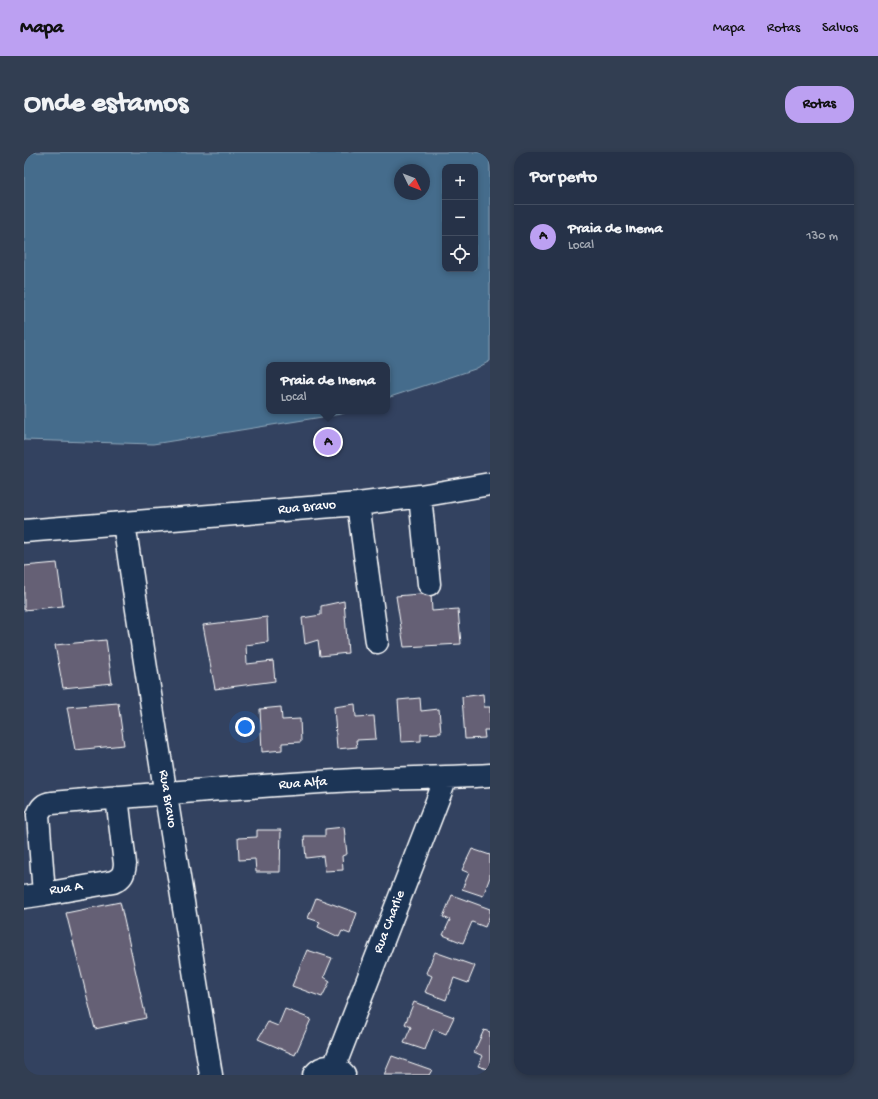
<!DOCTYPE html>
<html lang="pt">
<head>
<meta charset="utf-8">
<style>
  body { margin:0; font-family:"Gochi Hand",sans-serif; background:#323e52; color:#f1f3f6 }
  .controls { position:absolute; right:12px; top:12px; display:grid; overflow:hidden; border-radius:8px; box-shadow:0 2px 6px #0003 }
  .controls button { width:36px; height:36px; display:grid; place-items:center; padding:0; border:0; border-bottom:1px solid #424d60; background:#263248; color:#f1f3f6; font:20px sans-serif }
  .compass { position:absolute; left:370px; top:12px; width:36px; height:36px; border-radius:50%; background:#263248; box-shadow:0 2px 6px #0003; rotate:133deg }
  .you { position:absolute; left:221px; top:575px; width:14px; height:14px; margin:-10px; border:3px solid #fff; border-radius:50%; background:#1a73e8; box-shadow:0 0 0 6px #1a73e833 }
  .badge { display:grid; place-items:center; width:26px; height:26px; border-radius:50%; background:#bca0f2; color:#111; font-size:13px; font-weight:700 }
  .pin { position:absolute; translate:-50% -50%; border:2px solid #fff; box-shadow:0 1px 4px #0006 }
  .popup { position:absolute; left:242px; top:210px; width:124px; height:52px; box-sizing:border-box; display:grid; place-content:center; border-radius:8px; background:#263248; filter:drop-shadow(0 1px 3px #0005); font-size:13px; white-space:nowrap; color:#a4aab4 }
  .popup b { font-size:15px; color:#f1f3f6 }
  .popup::after { content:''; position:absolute; left:50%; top:100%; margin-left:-8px; border:8px solid transparent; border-top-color:#263248 }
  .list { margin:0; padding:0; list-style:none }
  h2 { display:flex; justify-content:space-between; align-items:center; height:52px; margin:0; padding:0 16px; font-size:17px }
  h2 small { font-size:13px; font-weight:400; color:#a4aab4 }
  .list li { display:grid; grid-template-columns:26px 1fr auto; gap:12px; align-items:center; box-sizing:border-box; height:64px; padding:0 16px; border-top:1px solid #424d60 }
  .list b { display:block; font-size:15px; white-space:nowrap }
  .list p { margin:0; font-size:13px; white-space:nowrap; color:#a4aab4 }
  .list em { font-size:13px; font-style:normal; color:#a4aab4 }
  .icon { flex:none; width:22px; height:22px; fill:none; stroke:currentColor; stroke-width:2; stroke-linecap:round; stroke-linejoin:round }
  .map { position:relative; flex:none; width:466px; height:923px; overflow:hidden; border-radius:16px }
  header { display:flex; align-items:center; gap:24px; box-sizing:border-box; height:56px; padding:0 20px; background:#bca0f2; color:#111 }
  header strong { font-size:19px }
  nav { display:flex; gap:22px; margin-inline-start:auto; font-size:14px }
  .intro { display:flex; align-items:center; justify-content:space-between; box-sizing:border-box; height:96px; padding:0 24px }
  h1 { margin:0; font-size:28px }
  .button { padding:10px 18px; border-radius:16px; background:#bca0f2; color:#111; font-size:14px; font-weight:700 }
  main { display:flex; gap:24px; padding:0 24px }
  aside { flex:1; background:#263248; border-radius:16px; box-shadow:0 2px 6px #0003 }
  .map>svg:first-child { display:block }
  .water { fill:#446c8c; stroke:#8fa7ba; fill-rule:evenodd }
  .building { fill:#656075; stroke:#fff }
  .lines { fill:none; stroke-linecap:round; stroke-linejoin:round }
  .minor-casing { stroke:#fff; stroke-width:25 }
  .minor { stroke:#1d3557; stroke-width:22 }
  .labels { text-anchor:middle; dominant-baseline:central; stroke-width:3; stroke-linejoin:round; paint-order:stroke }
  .street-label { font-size:14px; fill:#fff; stroke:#1d3557 }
</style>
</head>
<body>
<header>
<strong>Mapa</strong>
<nav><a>Mapa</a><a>Rotas</a><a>Salvos</a></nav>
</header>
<div class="intro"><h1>Onde estamos</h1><a class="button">Rotas</a></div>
<main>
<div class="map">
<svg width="466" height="923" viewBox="0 0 466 923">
  <rect width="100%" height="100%" fill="#334260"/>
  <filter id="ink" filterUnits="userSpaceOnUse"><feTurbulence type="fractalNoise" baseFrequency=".025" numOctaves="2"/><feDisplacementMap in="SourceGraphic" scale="8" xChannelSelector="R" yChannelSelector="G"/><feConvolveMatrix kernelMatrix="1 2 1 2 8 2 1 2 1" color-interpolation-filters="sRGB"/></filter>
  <g filter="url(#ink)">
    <path class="water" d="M0 0H466V209L451 217 363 246V213H245V259H326L317 262 129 292 0 288ZM421 15H451V117H421ZM376 18H400V42H376Z"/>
    <path class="building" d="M33 411 39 454 0 458V414Z
      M407 441 408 459 434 457 437 492 380 495 372 444Z
      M320 449 324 501 296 504 294 488 281 492 278 466 297 463V454Z
      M243 465 244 490 222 493 223 512 249 509 251 529 191 537 179 473Z
      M82 488 88 531 39 536 31 493Z
      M459 542 460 555H466V578H460L461 586 441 587 438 545Z
      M396 546 397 559 415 557 417 581 397 582V589L377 590 374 548Z
      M94 551 100 593 51 598 43 555Z
      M331 552 332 565 350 564 352 587 332 588 333 595 313 597 310 555Z
      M257 555 258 568 276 567 277 590 258 591V598L238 600 236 557Z
      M320 675 323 702 318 704 319 718 301 719 299 704 282 706 280 684H301V677Z
      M233 678H257L256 720H232L231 707 215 708 214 686 233 685Z
      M448 697 466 703V725L459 744 438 737 445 721 438 718Z
      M428 743 466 757V763L461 775 448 770 439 791 419 783 426 768 419 765Z
      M292 746 333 761 326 782 318 779 315 785 294 775 296 770 284 766Z
      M96 750 122 866 71 877 42 761Z
      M283 798 308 806 300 825 306 829 298 845 268 834Z
      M411 800 451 814 444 831 430 826 422 848 401 840 408 824 402 821Z
      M390 850 430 865 422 882 409 877 401 898 380 891 387 875 381 872Z
      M261 857 287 867 271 903 234 887 244 870 254 874Z
      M460 878 466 880V918L454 914 459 904 450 900Z
      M368 904 408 918 405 923H360Z"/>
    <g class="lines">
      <defs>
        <path id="minor" d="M396 344 405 432
          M334 352 353 490
          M100 371C127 555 157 739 187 923
          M0 379 334 352 396 344 466 332
          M93 645 101 712C100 722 98 726 89 730L20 742 14 663C17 655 20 652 28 651 129 642 229 634 330 628 375 626 421 626 466 623
          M0 745 20 742
          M310 915 422 626
          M290 923C299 912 311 912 320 922"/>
      </defs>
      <use href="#minor" class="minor-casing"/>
      <use href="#minor" class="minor"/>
    </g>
  </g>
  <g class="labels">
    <g class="street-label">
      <text transform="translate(283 356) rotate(-5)">Rua Bravo</text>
      <text transform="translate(279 632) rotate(-4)">Rua Alfa</text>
      <text transform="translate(143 647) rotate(81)">Rua Bravo</text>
      <text transform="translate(42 737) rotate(-8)">Rua A</text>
      <text transform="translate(366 770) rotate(-69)">Rua Charlie</text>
    </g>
  </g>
</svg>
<div class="controls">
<button>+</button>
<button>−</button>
<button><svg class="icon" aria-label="locate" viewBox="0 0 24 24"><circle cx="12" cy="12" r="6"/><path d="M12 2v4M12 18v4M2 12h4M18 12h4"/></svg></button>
</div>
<svg class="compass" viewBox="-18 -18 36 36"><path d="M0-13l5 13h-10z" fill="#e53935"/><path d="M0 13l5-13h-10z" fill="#a4aab4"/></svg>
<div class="you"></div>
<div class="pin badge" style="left:304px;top:290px">A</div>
<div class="popup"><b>Praia de Inema</b>Local</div>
</div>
<aside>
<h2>Por perto<small></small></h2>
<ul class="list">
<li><span class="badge">A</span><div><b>Praia de Inema</b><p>Local</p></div><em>130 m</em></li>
</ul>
</aside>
</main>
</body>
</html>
